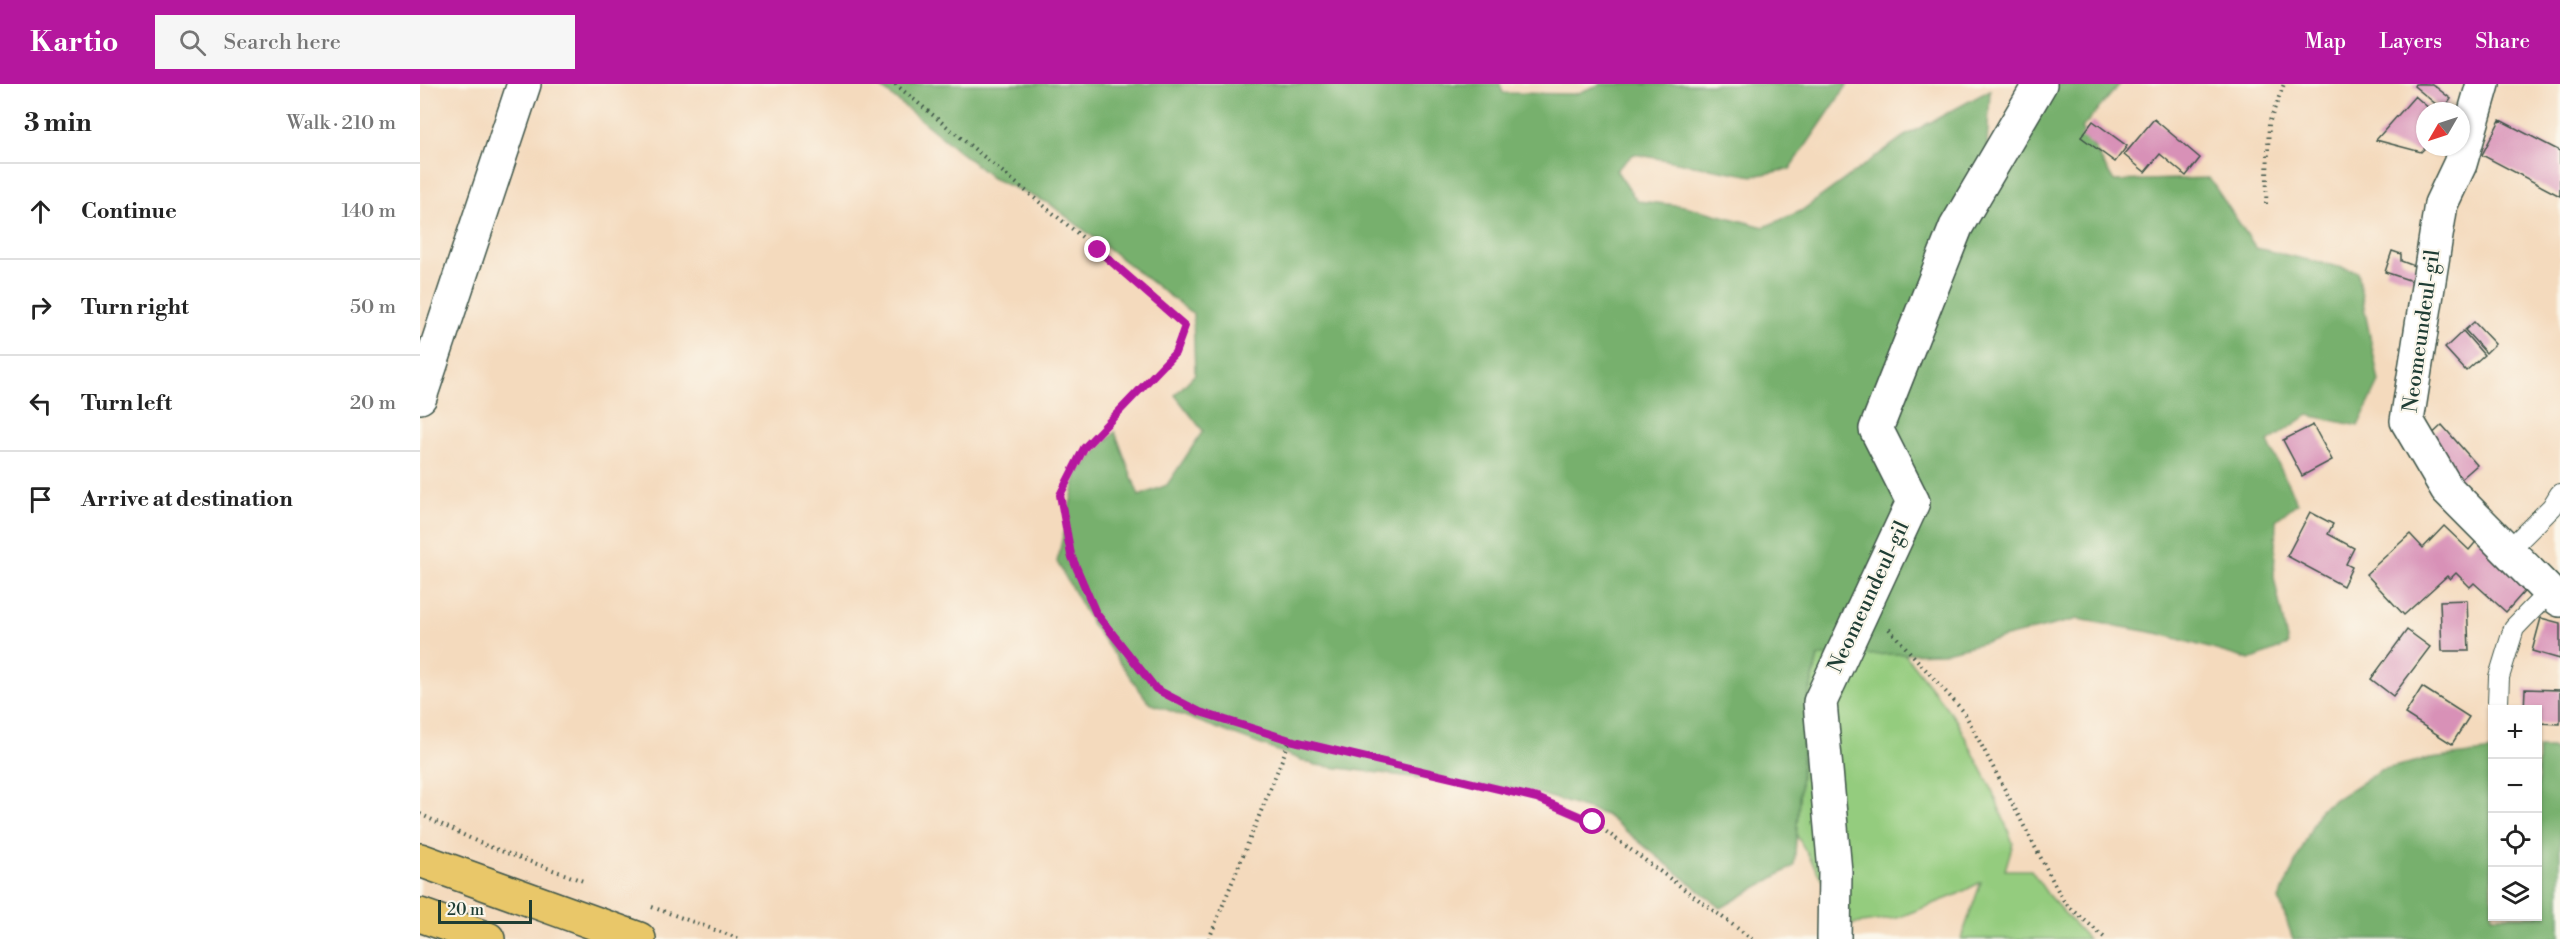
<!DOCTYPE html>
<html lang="en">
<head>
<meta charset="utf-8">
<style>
  body { margin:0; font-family:"Libre Bodoni",serif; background:#f6f6f6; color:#222 }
  .controls { position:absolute; right:18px; bottom:18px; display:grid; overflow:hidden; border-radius:0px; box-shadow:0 2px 4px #0004 }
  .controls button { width:54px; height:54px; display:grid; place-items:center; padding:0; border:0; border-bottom:2px solid #e0e0e0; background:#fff; color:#222; font:30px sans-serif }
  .compass { position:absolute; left:1996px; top:18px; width:54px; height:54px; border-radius:50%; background:#fff; box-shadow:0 2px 4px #0004; rotate:231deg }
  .scale { position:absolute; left:18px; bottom:15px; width:94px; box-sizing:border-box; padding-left:6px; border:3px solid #1f3d34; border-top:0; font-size:16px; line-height:21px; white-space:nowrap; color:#1f3d34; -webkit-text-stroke:4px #fbf7ec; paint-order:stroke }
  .stop { position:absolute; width:18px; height:18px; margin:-14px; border:4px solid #b5179e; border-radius:50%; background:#fff }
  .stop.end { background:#b5179e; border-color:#fff; box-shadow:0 2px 6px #0008 }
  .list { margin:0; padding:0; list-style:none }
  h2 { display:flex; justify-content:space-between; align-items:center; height:78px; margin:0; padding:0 24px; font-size:26px }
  h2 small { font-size:20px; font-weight:400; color:#767676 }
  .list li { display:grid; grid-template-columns:39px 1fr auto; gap:18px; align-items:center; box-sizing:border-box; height:96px; padding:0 24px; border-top:2px solid #e0e0e0 }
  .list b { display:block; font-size:22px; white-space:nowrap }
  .list em { font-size:20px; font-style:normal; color:#767676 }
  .icon { flex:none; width:33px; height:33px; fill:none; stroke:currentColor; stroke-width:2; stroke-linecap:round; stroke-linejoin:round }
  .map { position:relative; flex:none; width:2140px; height:855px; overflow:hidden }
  header { display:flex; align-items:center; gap:36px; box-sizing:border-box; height:84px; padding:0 30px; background:#b5179e; color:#fff }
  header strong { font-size:28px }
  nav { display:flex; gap:33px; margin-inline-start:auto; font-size:21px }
  .search { width:420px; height:54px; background:#f6f6f6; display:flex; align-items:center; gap:15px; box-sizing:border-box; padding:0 21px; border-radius:0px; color:#767676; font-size:22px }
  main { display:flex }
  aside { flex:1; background:#fff }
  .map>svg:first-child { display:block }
  .green { fill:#94cc7e; stroke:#5a8459; stroke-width:1.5 }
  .forest { fill:#77b06d; stroke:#4b7650; stroke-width:1.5 }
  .building { fill:#d891b7 }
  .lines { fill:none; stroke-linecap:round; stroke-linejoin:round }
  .service-casing { stroke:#3f5549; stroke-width:22 }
  .minor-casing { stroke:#3f5549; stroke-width:36 }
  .primary-casing { stroke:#3f5549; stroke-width:36 }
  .path { stroke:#3f5549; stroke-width:4; stroke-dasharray:1.5 4.5; stroke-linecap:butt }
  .service { stroke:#fff; stroke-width:20 }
  .minor { stroke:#fff; stroke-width:33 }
  .primary { stroke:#e9c769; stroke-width:33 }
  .route { stroke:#b5179e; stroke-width:8 }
  .labels { text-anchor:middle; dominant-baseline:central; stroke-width:4.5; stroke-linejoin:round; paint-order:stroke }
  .street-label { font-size:21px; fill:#1f3d34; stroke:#fbf7ec }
</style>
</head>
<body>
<header>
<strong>Kartio</strong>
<div class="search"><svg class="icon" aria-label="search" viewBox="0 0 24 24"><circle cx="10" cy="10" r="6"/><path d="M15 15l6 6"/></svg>Search here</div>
<nav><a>Map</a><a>Layers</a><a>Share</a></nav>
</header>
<main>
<aside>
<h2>3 min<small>Walk · 210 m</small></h2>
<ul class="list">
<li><svg class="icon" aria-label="ahead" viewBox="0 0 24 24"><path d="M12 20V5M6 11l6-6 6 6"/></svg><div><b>Continue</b></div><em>140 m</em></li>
<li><svg class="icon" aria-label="right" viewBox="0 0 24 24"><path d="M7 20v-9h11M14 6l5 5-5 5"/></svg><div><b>Turn right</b></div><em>50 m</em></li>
<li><svg class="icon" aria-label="left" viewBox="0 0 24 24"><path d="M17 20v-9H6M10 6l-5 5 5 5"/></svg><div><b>Turn left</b></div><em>20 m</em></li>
<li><svg class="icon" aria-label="arrive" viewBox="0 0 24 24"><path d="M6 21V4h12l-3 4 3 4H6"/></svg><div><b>Arrive at destination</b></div></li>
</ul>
</aside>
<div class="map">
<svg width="2140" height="855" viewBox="0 0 2140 855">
  <rect width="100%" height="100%" fill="#fbf7ec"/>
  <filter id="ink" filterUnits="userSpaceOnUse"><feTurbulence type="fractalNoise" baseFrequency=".0167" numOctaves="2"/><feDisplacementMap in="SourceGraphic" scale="12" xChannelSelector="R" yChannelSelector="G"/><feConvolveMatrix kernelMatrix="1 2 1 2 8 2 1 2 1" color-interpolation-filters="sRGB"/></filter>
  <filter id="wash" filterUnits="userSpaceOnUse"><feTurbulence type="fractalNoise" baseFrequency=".008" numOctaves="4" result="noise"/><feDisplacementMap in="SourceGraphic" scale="24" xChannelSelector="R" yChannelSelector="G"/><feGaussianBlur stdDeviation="1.35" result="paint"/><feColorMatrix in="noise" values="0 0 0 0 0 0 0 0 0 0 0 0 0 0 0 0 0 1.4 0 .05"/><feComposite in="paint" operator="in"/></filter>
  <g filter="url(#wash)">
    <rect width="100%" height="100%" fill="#f4dabd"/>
    <path class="green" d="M1484 569 1536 636 1570 701 1593 759 1585 786H1611L1628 811 1668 855H1541L1561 798 1536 811 1477 834 1428 841 1376 750 1386 624 1398 572Z"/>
    <path class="forest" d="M457 0H1080L1083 9 1155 10 1181 0H1428L1370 85 1333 92 1214 70 1196 86 1217 117 1265 122 1344 143 1381 127 1483 53 1570 6 1567 63 1625 18 1638 0H1700L1662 44 1694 97 1789 94 1836 164 1937 187 1959 298 1938 342 1888 331 1848 358 1877 419 1856 436 1854 493 1868 561 1830 576 1741 550 1658 535 1522 569 1398 572 1386 624 1374 782 1301 824 1186 731 1114 708 895 681 729 619 672 540 637 478 657 390 695 348 719 412 747 401 783 347 755 311 775 290 773 230 630 120 572 94Z
      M2118 664H2132L2140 669V855H1873L1859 815 1900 725 1961 686 2003 676 2072 667V832H2118Z"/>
    <g id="blocks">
      <path class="building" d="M1995 0H2012L2031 15 2023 26 1994 2Z
        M1995 12 2012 27H2005V64L2001 68 1956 56Z
        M1734 35 1780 74 1766 92 1740 70 1725 88 1704 71Z
        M2080 36 2140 67V112L2062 71Z
        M1673 37 1707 62 1695 78 1661 53Z
        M1972 167 1981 170V177L1997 183 1992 197 1965 188Z
        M2054 238 2075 260 2066 269 2045 246Z
        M2043 247 2064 271 2046 287 2025 264Z
        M1893 341 1912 376 1882 392 1863 356Z
        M2022 341 2057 381 2040 396 2005 357Z
        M1890 428 1913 440 1908 450 1934 464 1926 480 1932 483 1923 502 1867 472Z
        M2024 442 2049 466 2059 454 2111 500 2086 528 2054 499 2050 503 2036 489 2030 495 2027 492 1984 531 1946 490 1990 450 2003 464Z
        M2047 516 2049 567H2022L2020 517Z
        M2121 534 2140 539V575L2112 567Z
        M1987 546 2010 563 1973 612 1951 595Z
        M2002 603 2049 633 2032 660 1985 630Z
        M2105 605 2140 606V640L2118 639V626H2104Z"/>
    </g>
  </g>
  <g filter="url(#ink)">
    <use href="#blocks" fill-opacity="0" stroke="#3f5549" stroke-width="1.5"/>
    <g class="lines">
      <defs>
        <path id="service" d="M2088 467 2132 423 2140 410
          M2078 619 2079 593 2094 544 2129 508"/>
        <path id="minor" d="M2063 0 2040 80 2021 120 1987 337 2027 405 2129 508 2140 516
          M0 313 104 0
          M1414 855 1415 788 1400 618 1493 418 1456 345 1536 143 1620 0"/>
        <path id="primary" d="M0 776 219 855
          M0 831 68 855"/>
      </defs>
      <use href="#service" class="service-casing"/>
      <use href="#minor" class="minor-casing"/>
      <use href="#primary" class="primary-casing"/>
      <path class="path" d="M475 0 678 166 765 242 755 269 664 364 641 411 652 471 676 529 736 605 780 628 870 656
        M1846 120 1849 39 1864 0
        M1469 545 1544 628 1644 818 1686 855
        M0 730 62 760 163 797
        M232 823 320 855
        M789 855 870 656 1117 714 1173 738 1332 855"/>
      <use href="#service" class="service"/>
      <use href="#minor" class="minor"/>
      <use href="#primary" class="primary"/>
    </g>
  </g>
  <g class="lines" filter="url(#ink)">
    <path class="route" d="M678 166 765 242 755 269 664 364 640 411 651 471 676 529 736 605 780 628 870 656 1117 714 1173 738"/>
  </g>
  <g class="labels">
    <g class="street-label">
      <text transform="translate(2002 247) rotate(-82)">Neomeundeul-gil</text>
      <text transform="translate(1449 513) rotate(-65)">Neomeundeul-gil</text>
    </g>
  </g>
</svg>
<div class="controls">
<button>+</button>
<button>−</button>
<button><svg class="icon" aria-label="locate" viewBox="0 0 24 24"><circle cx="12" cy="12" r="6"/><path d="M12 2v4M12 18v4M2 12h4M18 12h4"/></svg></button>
<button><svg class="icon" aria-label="layers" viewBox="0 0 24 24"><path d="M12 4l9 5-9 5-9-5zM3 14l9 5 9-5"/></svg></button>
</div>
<svg class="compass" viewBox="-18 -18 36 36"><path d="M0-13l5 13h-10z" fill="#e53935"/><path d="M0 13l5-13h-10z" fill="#767676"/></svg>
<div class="scale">20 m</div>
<div class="stop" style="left:1173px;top:738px"></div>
<div class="stop end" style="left:678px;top:166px"></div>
</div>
</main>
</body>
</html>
